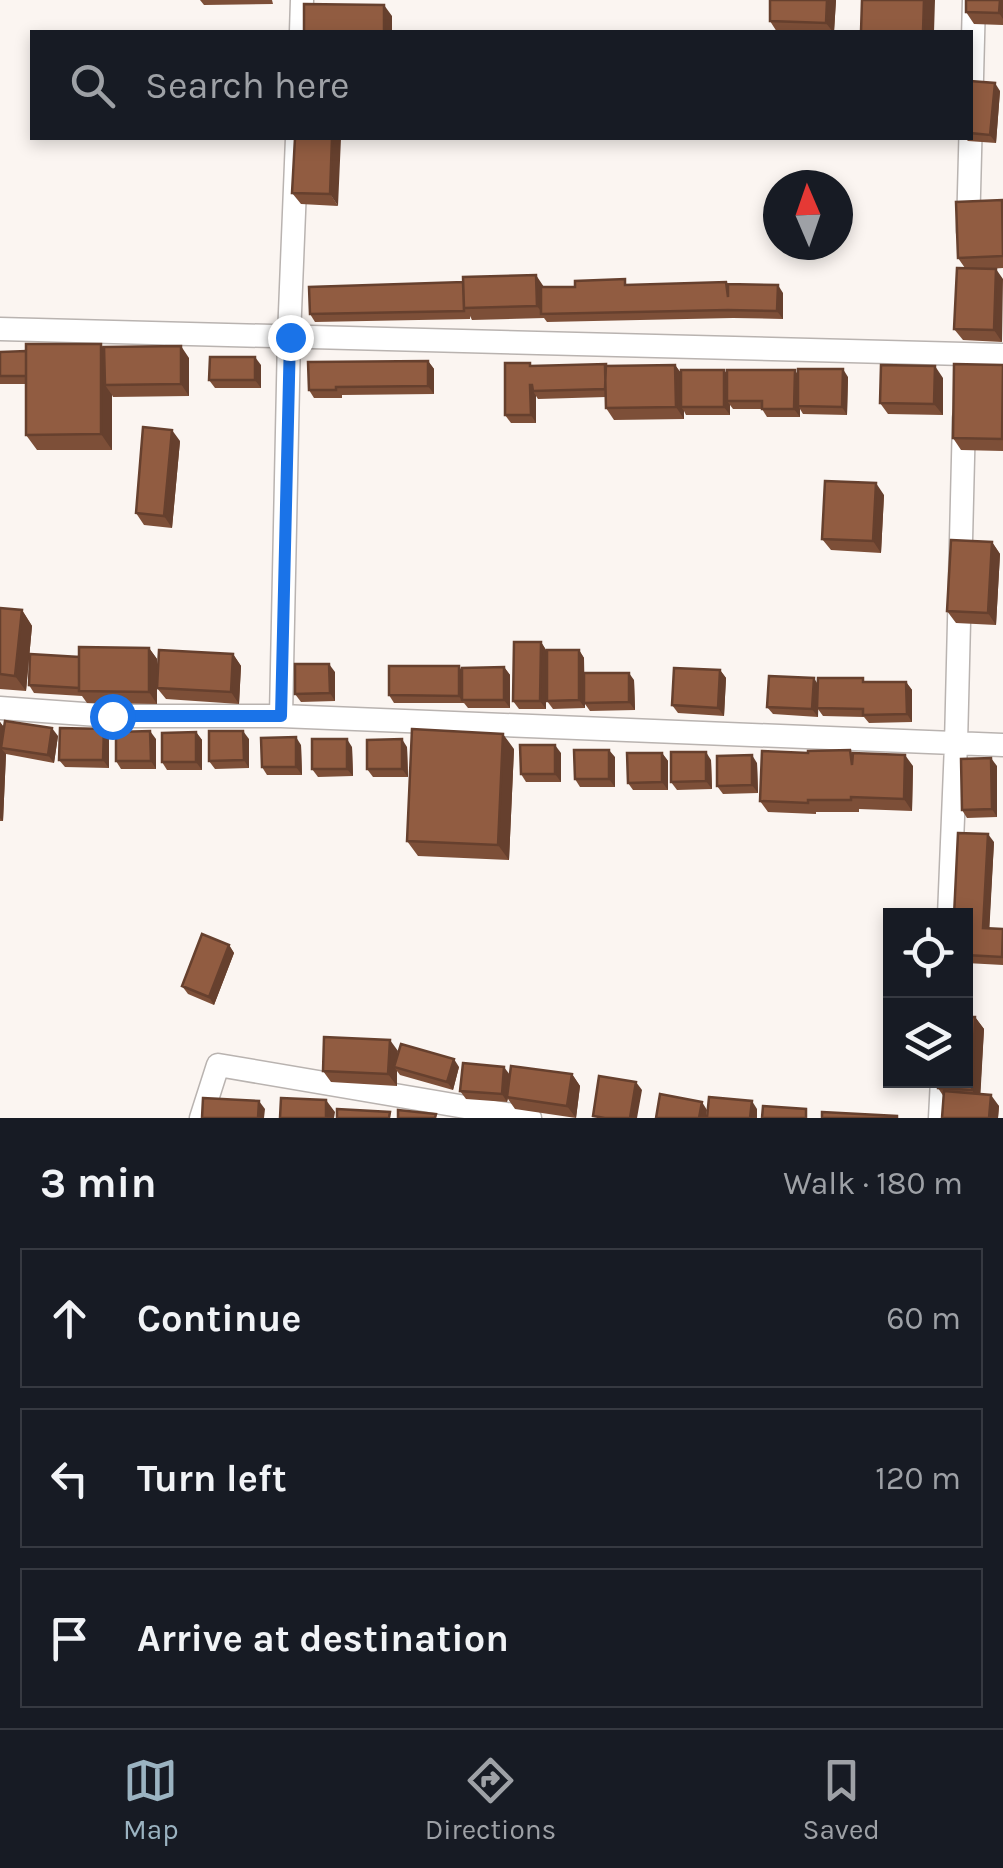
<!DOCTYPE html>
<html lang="en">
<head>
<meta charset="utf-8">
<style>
  body { margin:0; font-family:Karla,sans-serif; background:#242831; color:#f1f3f6 }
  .controls { position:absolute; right:30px; bottom:30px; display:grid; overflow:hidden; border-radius:0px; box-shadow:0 5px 15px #0003 }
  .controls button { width:90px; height:90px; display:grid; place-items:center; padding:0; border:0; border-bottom:2px solid #363941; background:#171b24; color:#f1f3f6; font:50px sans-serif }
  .compass { position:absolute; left:763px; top:170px; width:90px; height:90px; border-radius:50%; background:#171b24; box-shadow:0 5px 15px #0003; rotate:358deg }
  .stop { position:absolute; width:30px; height:30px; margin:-22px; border:8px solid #1a73e8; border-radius:50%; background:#fff }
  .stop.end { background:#1a73e8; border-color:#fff; box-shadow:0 2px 10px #0008 }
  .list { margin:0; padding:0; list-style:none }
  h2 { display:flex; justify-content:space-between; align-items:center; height:130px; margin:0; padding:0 40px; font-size:42px }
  h2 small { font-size:32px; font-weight:400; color:#9ea1a6 }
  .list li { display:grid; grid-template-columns:65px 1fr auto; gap:30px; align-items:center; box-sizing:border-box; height:140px; margin:0 20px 20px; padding:0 20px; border:2px solid #363941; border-radius:0px }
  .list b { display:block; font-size:38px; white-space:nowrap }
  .list em { font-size:32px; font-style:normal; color:#9ea1a6 }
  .icon { flex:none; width:55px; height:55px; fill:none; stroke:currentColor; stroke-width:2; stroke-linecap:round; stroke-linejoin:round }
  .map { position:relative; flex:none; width:1003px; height:1118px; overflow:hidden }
  .search { position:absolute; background:#171b24; box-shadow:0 5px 15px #0003; left:30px; right:30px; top:30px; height:110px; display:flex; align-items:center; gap:25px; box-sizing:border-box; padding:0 35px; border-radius:0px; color:#9ea1a6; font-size:38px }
  .sheet { height:610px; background:#171b24 }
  nav { display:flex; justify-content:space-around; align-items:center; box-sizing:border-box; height:140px; border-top:2px solid #363941; background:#171b24; font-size:28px; color:#9ea1a6 }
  nav a { display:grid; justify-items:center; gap:5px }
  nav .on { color:#9bb3c1 }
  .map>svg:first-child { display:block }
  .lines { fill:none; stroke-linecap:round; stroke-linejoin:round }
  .street-casing { stroke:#b9b3b0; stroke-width:25 }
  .street { stroke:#fff; stroke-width:22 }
  .wall { fill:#7d4f38 }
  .shaded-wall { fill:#66402e }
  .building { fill:#915c41; stroke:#66402e; stroke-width:2.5 }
  .route { stroke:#1a73e8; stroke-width:12 }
</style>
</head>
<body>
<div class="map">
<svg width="1003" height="1118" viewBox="0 0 1003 1118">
  <rect width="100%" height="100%" fill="#fbf5f1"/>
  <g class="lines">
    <defs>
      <path id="street" d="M301 32 302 0
        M968 231 974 0
        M0 329 1003 355
        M0 708 112 716H281L1003 745
        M281 716 289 337 297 138
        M949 916 956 744 964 418
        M201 1118 218 1065 530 1118
        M940 1118 942 1080"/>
    </defs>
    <use href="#street" class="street-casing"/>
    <use href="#street" class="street"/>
  </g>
  <path class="wall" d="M200 0H272L273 4 204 5Z
    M836 0 834 32H777L770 21Z
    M1003 0V25L974 24 966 12Z
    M970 81 1000 91 996 143 968 141 965 138H970Z
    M295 138 338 206 301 204 292 193Z
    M1003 201V268L988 269 1002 342 963 340 954 329 965 268 958 258Z
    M629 285H728L783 293V319L733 318 547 322 544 318 472 320 470 316V319L315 322 310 314 544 287Z
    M101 344 104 349 189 358V396L113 397 112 395V450H37L26 435V384H0V352L26 351Z
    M428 361 434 369V394L342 395V398H314L309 390Z
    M261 365V388H215L209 380Z
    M675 365 681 373 724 370 727 374 848 377 847 415 803 414 800 409V417H767L762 409H733L730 405V415H686L684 411V419L614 420 606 408V397L538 399 536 396V423H511L505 415 532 366Z
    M1003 365V451L961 450 953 438Z
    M943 378V415L888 414 880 403Z
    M180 441 172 528 144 525 136 513Z
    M884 495 881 553 831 550 822 539Z
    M992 542 1000 554 996 625 956 623 947 611Z
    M0 608 22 610 32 626 26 691 0 689Z
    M541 642 546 650V709H519L513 701Z
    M149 648 157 659V704L87 703 82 696 34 693 29 685 79 657Z
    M579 650 584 658V673L634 680 635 710 590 711 585 704V708L553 709 547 701Z
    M233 654 241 666 239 704 166 699 157 688Z
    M504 667 510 675V708H468L464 703H394L389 695 462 671Z
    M720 670 726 678 724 716 678 713 672 705Z
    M335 672V701L301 702 295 694Z
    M906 682 912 690V722L869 723 864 717 823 716 818 709V717L773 714 767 707 817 683Z
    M0 722 4 728 58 736 54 763 6 754 3 821H0Z
    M104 729 109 737V768L65 767 59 760Z
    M196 732 202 740V770H167L162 762Z
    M156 739V769H121L116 761Z
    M249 739V768L215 769 209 761Z
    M301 745 302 775H267L262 767Z
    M352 747 353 776 318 777 312 769Z
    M407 747 408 777H373L367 769Z
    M514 749 509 860 418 856 407 841Z
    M850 750 853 754 913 766 912 811 859 809V812H816V814L768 812 760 801 808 753Z
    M561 753V782H526L521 774Z
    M662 753 668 761V790H633L628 783Z
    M615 757V787H580L575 779Z
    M711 760 712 789 677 790 671 782Z
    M757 763 758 793 723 794 717 786Z
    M997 766V817L967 818 962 810Z
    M994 842 989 928 1003 929V965L966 963V916Z
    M229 945 234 953 214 1005 188 994 182 986Z
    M975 1017 984 1029 980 1094 999 1106 998 1118H942L944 1097 938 1088Z
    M398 1054 459 1067 453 1090 400 1075 397 1071V1086L331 1082 323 1071Z
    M572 1074 580 1086 576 1118 515 1109 508 1099 507 1102 466 1099 460 1091 510 1075Z"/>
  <path class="shaded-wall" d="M827 0H836L834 32H833L826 23Z
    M924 0H935L934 32H923Z
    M1000 0H1003V19L999 13Z
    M384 5 392 16V32H384Z
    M995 83 1000 91 996 143 990 135Z
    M332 138H341L338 206 330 194Z
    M996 269 1003 279 1002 342 994 330Z
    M536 275 544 287 543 314 537 306Z
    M778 285 783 293V319L777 311Z
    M101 344 112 359 105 385 112 395V450L101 434Z
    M181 346 189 358V396L181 384Z
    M255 357 261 365V388L255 380Z
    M428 361 434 369V394L428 386Z
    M675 365 683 376 681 407 684 411V419L676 407Z
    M935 366 943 378V415L934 404Z
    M843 369 848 377 847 415 842 407Z
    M724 370 730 378 727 401 730 405V415L724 407Z
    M795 370 800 378 798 406 800 409V417L794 409Z
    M530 385 535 391H533L536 396V423L531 415Z
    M172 430 180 441 172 528 164 516Z
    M876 483 884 495 881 553 873 541Z
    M992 542 1000 554 996 625 988 613Z
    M22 610 32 626 26 691 15 676Z
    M541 642 546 650V709L540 701Z
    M149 648 157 659V704L149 692Z
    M579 650 584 658 585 708 579 700Z
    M233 654 241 666 239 704 231 692Z
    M329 664 335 672V701L330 693Z
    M459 666 464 674 462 700 464 704 459 696Z
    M504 667 510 675V708L504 700Z
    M720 670 726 678 724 716 718 708Z
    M629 673 634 680 635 710 629 702Z
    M814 678 819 686 818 717 812 709Z
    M906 682 912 690V722L907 714Z
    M0 722 7 731 1 748 6 754 3 821 0 818Z
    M52 728 58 736 54 763 48 755Z
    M104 729 109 737V768L103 760Z
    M150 731 156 739V769L151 761Z
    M243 731 249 739V768L244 760Z
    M196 732 202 740V770L196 762Z
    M503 734 514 749 509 860 498 845Z
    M296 737 301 745 302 775 296 767Z
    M347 739 352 747 353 776 347 769Z
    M402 739 407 747 408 777 402 769Z
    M555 745 561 753V782L555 774Z
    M609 750 615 757V787L609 779Z
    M706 752 711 760 712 789 706 781Z
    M662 753 668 761V790L662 782Z
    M752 755 757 763 758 793 752 785Z
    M905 755 913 766 912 811 904 799Z
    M991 758 997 766V817L992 809Z
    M988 834 994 842 989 936 983 928Z
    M229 945 234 953 214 1005 209 997Z
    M975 1017 984 1029 980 1102 972 1090Z
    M390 1040 398 1051 394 1067 397 1071V1086L388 1074Z
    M454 1059 459 1067 453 1090 447 1082Z
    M504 1067 510 1075 507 1102 502 1094Z
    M572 1074 580 1086 576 1118 567 1106Z
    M636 1082 642 1090 637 1118H630Z
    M991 1095 999 1106 998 1118H989Z
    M326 1100 335 1112 334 1118H326Z
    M259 1101 265 1109 264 1118H258Z
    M752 1101 757 1109V1118H750Z
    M702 1102 707 1110 706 1118H699Z"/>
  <path class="building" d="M770 0H827L826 23 770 21Z
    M862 0H924L923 32H861Z
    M966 0H1000L999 13 966 12Z
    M304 4 384 5V32H304Z
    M970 81 995 83 990 135 970 133Z
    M295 138H332L330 194 292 193Z
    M1002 200 1003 256 958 258 956 202Z
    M957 268 996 269 994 330 954 329Z
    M536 275 537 306 464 308 463 277Z
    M625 279V285L726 282 728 297V284L778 285 777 311 728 310 541 314V287H575V281Z
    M463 282 464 311 310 314 309 287Z
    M26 344H101V434L26 435Z
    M181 346V384L105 385 104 347Z
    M26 351V376H0V352Z
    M210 357H255V380H209Z
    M428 361V386L336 387V390H309L308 362Z
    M505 363H530V366L606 364 605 389 533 391 532 385H530L531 415H505Z
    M954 364 1003 365 1002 439 953 438Z
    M675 365 676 407 606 408 605 366Z
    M881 365 935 366 934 404 880 403Z
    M798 369H843L842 407 798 406Z
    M681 370H724V407H681Z
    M727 370H795L794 409H762V401H727Z
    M143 427 172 430 164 516 136 513Z
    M825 481 876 483 873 541 822 539Z
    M951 540 992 542 988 613 947 611Z
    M0 608 22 610 15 676 0 674Z
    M514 642H541L540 701H513Z
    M79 647 149 648V692L79 691Z
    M159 650 233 654 231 692 157 688Z
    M547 650H579V700L547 701Z
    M30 654 79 657V688L29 685Z
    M295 664H329L330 693 295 694Z
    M389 666H459V696L389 695Z
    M504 667V700H462V668Z
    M674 668 720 670 718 708 672 705Z
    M584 673H629V702L584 703Z
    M769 676 814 678 812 709 767 707Z
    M818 678H863V682H906L907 714 863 715V709L817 708Z
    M5 721 52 728 48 755 1 748Z
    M60 728 104 729 103 760H59Z
    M412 729 503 734 498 845 407 841Z
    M150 731 151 761H116V732Z
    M209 731H243L244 760 209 761Z
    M196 732V762H162V733Z
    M296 737V767H262L261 738Z
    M312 739H347V769H312Z
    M402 739V769H367V740Z
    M520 745H555V774H521Z
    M574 750H609V779H575Z
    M850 750 852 765 853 753 905 755 904 799 851 797V800H808V803L760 801 762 751 808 753V751Z
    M671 752H706V781L671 782Z
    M627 753H662V782L628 783Z
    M752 755V785L717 786V756Z
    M991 758 992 809 962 810 961 759Z
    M958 833 988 834 983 928 1003 929 1002 957 966 955V916H954Z
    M202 934 229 945 209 997 182 986Z
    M966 1017H975L972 1090 938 1088V1080H966Z
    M324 1037 390 1040 388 1074 323 1071Z
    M401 1044 454 1059 447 1082 394 1067Z
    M463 1063 504 1067 502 1094 460 1091Z
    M511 1066 572 1074 567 1106 507 1097Z
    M599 1076 636 1082 630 1118H605L593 1116Z
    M944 1091 991 1095 989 1118H942Z
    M660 1094 702 1102 699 1118H656Z
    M709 1097 752 1101 750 1118H707Z
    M203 1098 259 1101 258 1118H202Z
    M281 1098 326 1100V1118H280Z
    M763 1106 806 1109V1118H762Z
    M337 1109 390 1112 389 1118H337Z
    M398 1110 436 1114 435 1118H398Z
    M822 1112 897 1116V1118H822Z"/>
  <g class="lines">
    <path class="route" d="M112 716H281L290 337"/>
  </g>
</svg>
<div class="controls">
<button><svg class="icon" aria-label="locate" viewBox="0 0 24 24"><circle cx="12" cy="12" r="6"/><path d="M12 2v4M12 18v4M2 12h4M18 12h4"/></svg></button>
<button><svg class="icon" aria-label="layers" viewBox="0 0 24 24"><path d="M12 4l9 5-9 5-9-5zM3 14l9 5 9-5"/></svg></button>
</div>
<svg class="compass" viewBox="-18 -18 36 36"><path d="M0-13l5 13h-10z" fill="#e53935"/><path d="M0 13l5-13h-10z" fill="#9ea1a6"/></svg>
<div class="stop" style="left:112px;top:716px"></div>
<div class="stop end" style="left:290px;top:337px"></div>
<div class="search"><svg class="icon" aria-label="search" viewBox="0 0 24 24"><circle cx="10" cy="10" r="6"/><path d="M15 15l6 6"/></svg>Search here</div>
</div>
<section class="sheet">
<h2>3 min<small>Walk · 180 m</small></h2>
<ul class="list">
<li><svg class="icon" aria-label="ahead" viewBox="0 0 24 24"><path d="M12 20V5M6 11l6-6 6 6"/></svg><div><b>Continue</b></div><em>60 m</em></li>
<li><svg class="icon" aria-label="left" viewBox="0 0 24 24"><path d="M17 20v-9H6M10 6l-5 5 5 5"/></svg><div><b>Turn left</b></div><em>120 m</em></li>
<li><svg class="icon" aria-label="arrive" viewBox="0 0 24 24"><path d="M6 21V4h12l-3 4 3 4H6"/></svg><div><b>Arrive at destination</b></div></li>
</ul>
</section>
<nav>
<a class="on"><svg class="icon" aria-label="map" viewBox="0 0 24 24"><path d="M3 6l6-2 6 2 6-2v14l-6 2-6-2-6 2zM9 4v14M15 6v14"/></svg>Map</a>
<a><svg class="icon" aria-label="directions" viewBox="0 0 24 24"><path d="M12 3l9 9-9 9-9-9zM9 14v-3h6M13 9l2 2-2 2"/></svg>Directions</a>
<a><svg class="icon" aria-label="saved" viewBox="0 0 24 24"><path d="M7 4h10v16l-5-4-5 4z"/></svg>Saved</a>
</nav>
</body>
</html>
